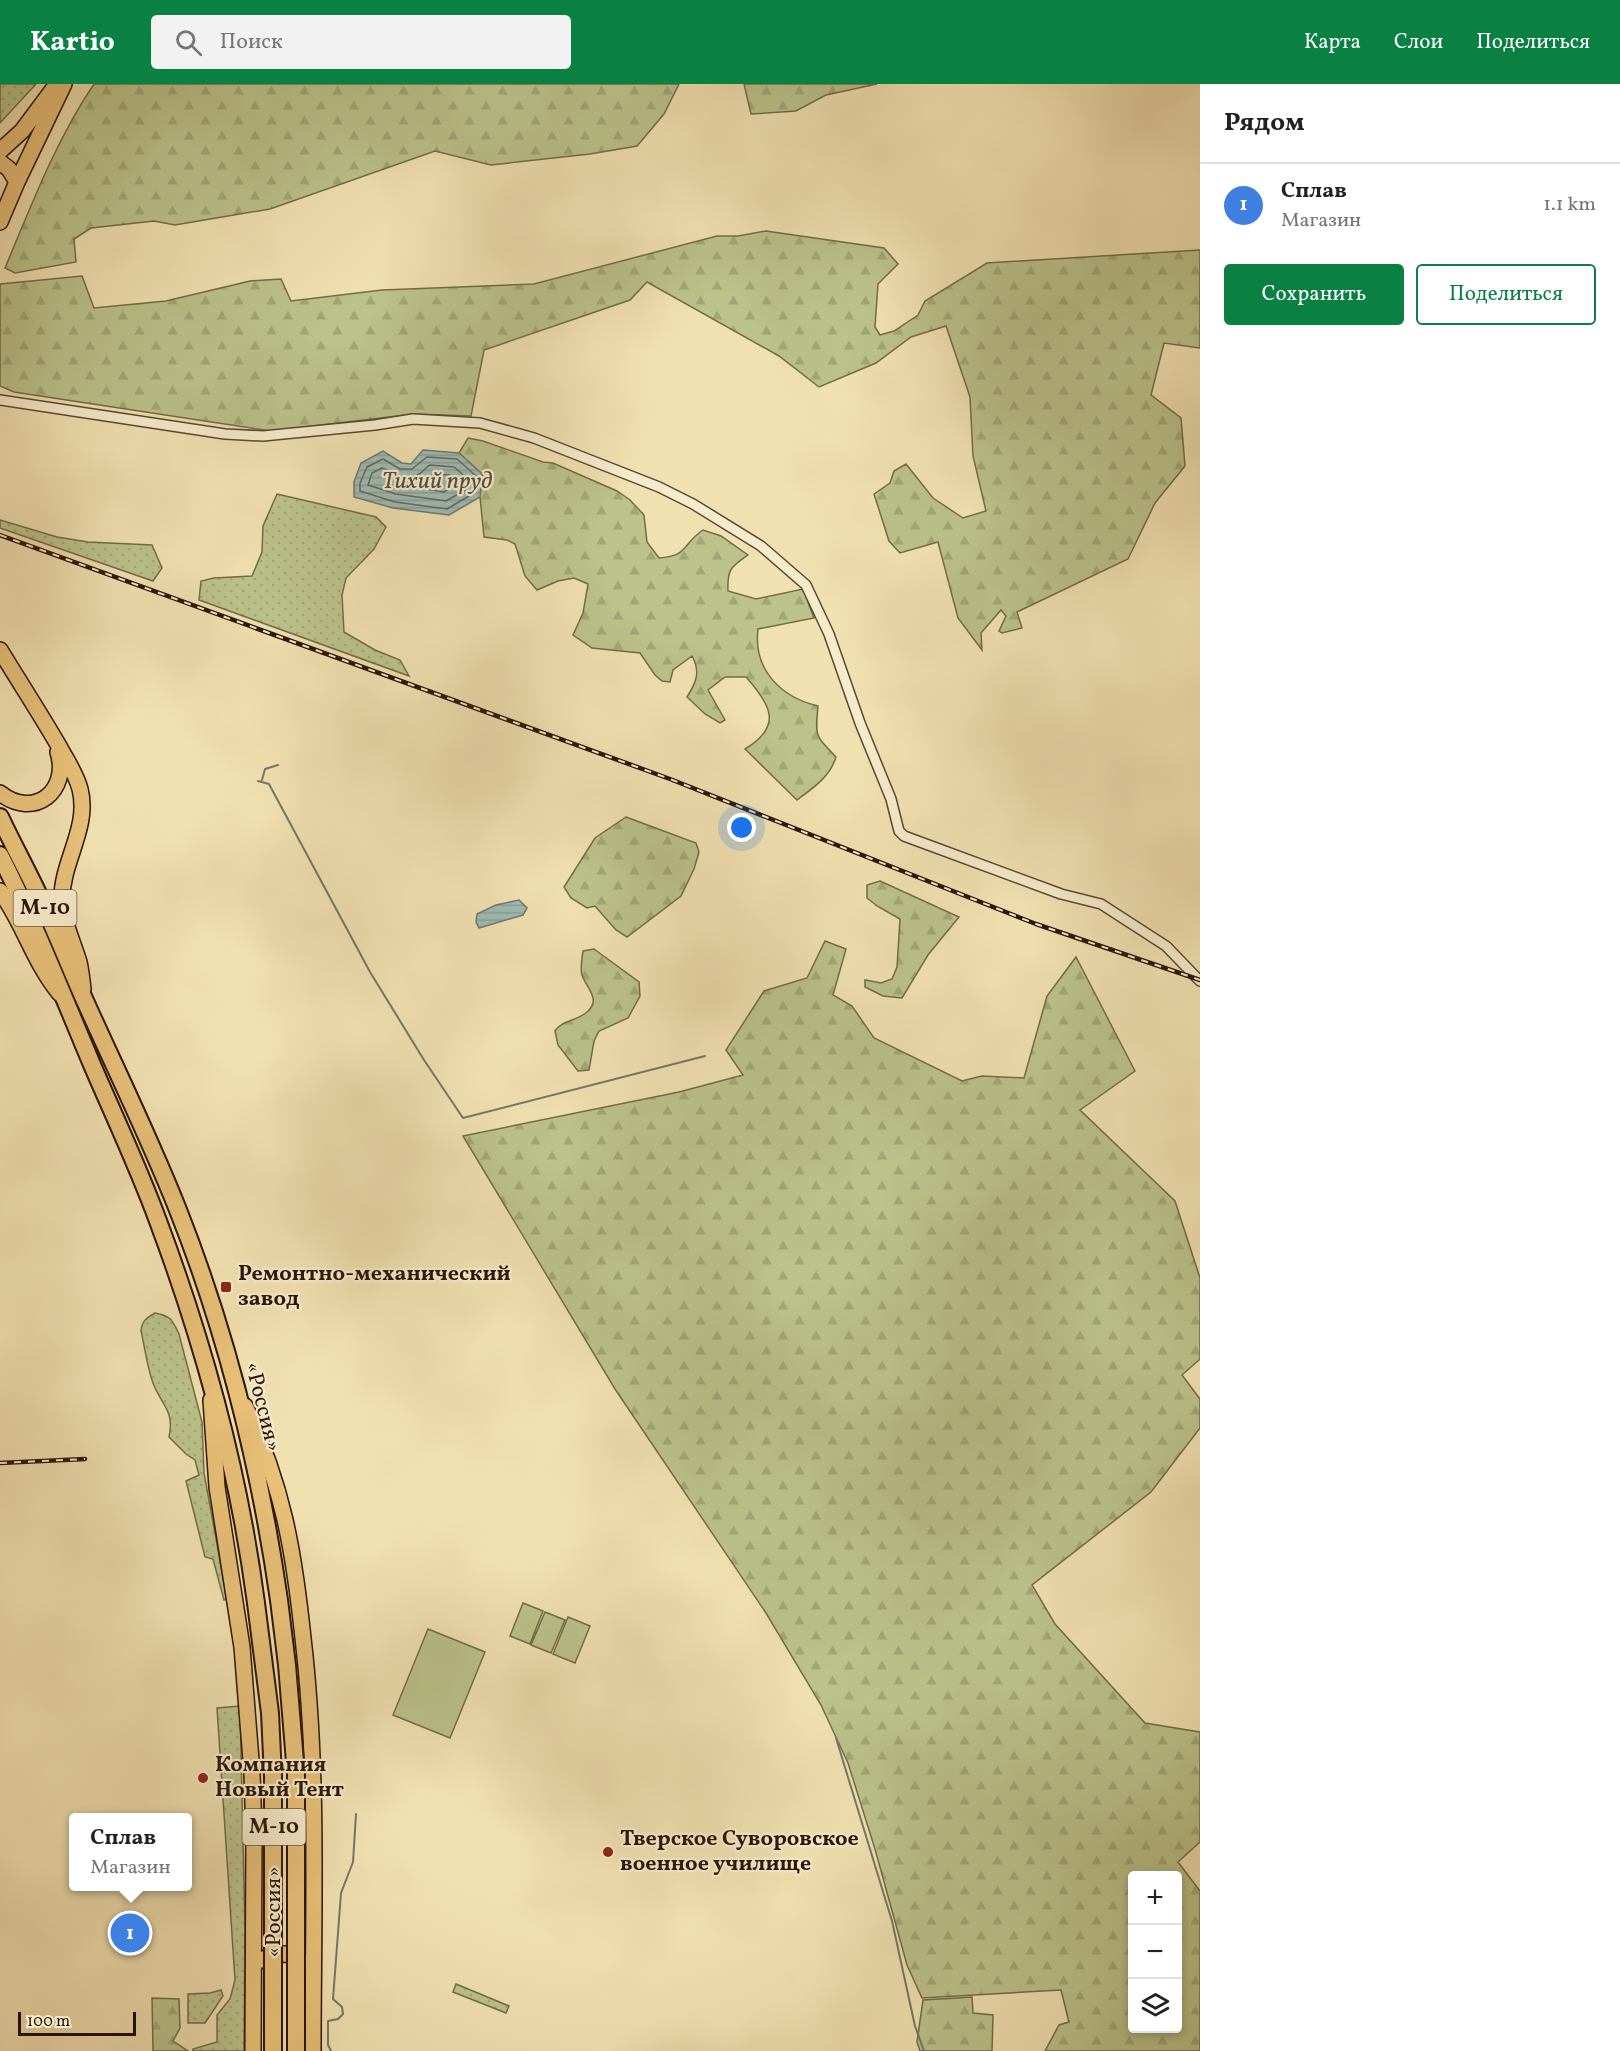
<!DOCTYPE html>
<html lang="ru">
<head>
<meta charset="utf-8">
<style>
  body { margin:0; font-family:Vollkorn,serif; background:#f2f2f2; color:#202124 }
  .controls { position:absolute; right:18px; bottom:18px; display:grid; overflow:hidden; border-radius:6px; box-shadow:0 3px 9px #0003 }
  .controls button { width:54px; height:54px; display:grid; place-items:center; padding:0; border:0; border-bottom:2px solid #e0e0e0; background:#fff; color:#202124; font:30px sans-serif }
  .scale { position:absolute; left:18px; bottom:15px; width:118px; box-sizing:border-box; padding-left:6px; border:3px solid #2b1408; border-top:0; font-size:16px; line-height:21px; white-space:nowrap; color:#2b1408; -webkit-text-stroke:4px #f6ebcc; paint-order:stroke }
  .you { position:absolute; left:742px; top:744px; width:21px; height:21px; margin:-15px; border:4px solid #fff; border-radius:50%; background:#1a73e8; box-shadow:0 0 0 9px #1a73e833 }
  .badge { display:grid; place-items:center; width:39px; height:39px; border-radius:50%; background:#0b8043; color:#fff; font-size:20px; font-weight:700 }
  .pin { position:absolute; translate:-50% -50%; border:3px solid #fff; box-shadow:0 2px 6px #0006 }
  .popup { position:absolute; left:69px; top:1729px; width:123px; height:78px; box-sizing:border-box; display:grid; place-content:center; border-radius:6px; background:#fff; filter:drop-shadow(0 2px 4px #0005); font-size:20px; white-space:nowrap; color:#757577 }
  .popup b { font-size:22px; color:#202124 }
  .popup::after { content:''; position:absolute; left:50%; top:100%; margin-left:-12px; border:12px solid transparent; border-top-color:#fff }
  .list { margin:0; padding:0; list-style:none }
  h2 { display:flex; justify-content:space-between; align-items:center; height:78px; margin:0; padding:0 24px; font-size:26px }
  h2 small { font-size:20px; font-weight:400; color:#757577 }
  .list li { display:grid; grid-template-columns:39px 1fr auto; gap:18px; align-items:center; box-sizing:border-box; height:84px; padding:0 24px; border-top:2px solid #e0e0e0 }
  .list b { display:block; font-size:22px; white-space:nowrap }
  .list p { margin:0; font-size:20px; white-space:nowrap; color:#757577 }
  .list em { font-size:20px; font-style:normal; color:#757577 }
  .actions { display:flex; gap:12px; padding:18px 24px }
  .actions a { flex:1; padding:14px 0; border:2px solid #0b8043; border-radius:6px; text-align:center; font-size:21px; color:#0b8043 }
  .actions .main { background:#0b8043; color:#fff }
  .icon { flex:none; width:33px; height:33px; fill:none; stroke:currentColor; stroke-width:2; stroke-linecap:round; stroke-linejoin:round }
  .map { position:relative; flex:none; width:1200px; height:1967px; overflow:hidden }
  header { display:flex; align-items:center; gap:36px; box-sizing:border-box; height:84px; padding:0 30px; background:#0b8043; color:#fff }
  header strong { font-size:28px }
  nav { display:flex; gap:33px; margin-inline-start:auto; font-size:21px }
  .search { width:420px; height:54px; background:#f2f2f2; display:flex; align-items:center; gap:15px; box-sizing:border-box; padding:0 21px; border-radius:6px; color:#757577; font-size:22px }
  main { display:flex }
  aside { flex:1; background:#fff }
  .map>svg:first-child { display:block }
  .grass { fill:url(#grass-dots); stroke:#736b49; stroke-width:1.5 }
  .forest { fill:url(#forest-firs); stroke:#736b49; stroke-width:1.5; fill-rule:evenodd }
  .pitch { fill:#bbc28a; stroke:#736b49; stroke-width:1.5 }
  .water { fill:url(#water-rules); stroke:#707870; stroke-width:1.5 }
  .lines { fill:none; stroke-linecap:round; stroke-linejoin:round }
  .shore { stroke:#64685e; stroke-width:1.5 }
  .stream { stroke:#707870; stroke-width:2 }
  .minor-casing { stroke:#5c4732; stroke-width:12 }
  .primary-casing { stroke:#2b1408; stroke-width:18 }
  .trunk-casing { stroke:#2b1408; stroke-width:20 }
  .minor { stroke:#f6ebcc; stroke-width:9 }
  .primary { stroke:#e8c078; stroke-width:15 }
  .trunk { stroke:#e8c078; stroke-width:16 }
  .rail-casing { stroke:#2b1408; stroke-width:4.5 }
  .rail { stroke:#f6ebcc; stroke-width:2; stroke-dasharray:7; stroke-linecap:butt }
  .trunk-bridge-casing { stroke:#2b1408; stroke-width:20; stroke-linecap:butt }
  .trunk-bridge { stroke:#e8c078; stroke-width:16 }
  .poi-dot { fill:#8f2418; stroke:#f6ebcc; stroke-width:2 }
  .labels { text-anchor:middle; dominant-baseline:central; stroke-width:4.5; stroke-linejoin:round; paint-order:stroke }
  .shield { fill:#f6ebcc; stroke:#685443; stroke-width:1.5 }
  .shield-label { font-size:21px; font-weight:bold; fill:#2b1408 }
  .poi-label { font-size:22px; font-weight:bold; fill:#2b1408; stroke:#f6ebcc; text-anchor:start }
  .street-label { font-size:22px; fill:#2b1408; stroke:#f6ebcc }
  .water-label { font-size:24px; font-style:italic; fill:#534e45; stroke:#f6ebcc }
</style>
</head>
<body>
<header>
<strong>Kartio</strong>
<div class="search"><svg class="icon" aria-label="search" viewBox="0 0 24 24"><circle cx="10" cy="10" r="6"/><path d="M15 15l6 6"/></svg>Поиск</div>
<nav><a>Карта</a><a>Слои</a><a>Поделиться</a></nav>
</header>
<main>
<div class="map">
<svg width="1200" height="1967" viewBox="0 0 1200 1967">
  <defs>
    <pattern id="grass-dots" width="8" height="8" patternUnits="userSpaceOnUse" patternTransform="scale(1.5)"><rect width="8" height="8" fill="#bbc28a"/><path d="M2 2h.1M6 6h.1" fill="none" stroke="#a1a676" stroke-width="1.8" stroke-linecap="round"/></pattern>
    <pattern id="forest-firs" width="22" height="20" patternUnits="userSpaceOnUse" patternTransform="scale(1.5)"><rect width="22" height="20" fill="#bbc28a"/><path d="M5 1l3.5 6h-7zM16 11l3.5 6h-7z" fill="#a1a676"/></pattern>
    <pattern id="water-rules" width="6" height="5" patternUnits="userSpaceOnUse" patternTransform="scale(1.5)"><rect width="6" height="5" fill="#9ebbb5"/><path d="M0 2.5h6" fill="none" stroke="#88a09a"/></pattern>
  </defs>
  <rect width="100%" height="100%" fill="#f1e0b0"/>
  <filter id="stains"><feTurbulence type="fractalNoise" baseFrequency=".00333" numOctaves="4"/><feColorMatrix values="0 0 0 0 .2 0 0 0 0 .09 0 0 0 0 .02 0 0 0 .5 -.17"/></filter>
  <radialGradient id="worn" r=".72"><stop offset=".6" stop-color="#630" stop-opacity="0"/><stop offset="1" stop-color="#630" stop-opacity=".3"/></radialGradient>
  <path class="grass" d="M0 0H36L0 39Z
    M277 410 376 433 386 443 374 465 346 494 342 511 344 548 375 566 400 576 409 592 199 516 201 497 214 494 252 492 262 468 263 442Z
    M0 436 57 453 88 458 152 461 162 484 153 497 0 444Z
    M155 1229C171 1232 172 1235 179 1250L202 1338 204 1389 227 1515 224 1516 213 1475 205 1473 186 1397 199 1391 195 1376 186 1370 169 1353C175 1326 161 1321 153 1299 147 1283 145 1264 141 1247 142 1237 146 1234 155 1229Z
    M240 1622 245 1846 244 1967H193V1965L217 1958V1931L230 1915 235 1896 217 1624Z
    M456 1900 509 1922 506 1929 453 1908Z
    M221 1906 223 1912 205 1939H188V1910L210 1909Z"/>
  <path class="forest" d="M94 0H679L664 30 637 62 590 70 491 81 435 67 270 125 175 141 154 137 91 144 74 155 76 178 15 189 5 184C31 122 56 56 94 0Z
    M744 0H877L826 11 796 27 751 30Z
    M766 147 884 164 898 180 878 200 875 243 880 251 894 247 918 231 925 217 987 179 1200 166V264L1164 259 1151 311 1181 334 1185 382 1155 419 1128 475 1017 528 1022 544 1002 549 999 547 1006 532 1001 526 981 549 982 566 958 534 938 458 900 469 889 457 874 410 890 399 894 387 906 380 933 414 963 434 986 427 973 372 970 313 946 242 911 253 876 279 819 303 779 272 647 198 630 216 484 266 471 332 414 330 271 347 14 308 0 302V200L82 192 94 224 166 217 250 197 281 195 291 217 382 206 534 200 717 152H738Z
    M468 354 483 357 543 378 553 379 617 407 630 416 644 431 647 458 659 474C689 472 682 460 703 446L721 452 748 471C731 483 727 485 728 507L756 515 803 505 814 534 758 545C753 585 780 613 818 622 815 653 815 651 836 673 830 693 813 704 797 716L745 665C783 642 771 621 746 593H725L708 606 725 636 720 639 705 630 687 613C696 599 701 588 692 572L673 586 670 598 662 597 655 591 640 569 592 564 573 551 583 529 588 500 574 494 558 497 537 506 525 492 515 460 507 456 484 453 480 413 482 390 459 369Z
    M626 733 696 759 699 768 694 785 681 812 627 853 616 846 595 822 587 824 571 814 564 803 595 754Z
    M880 797 959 833 928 871 902 914 883 912 865 903V896L881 899 892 895 897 883 900 835 877 822 867 814V801Z
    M825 857 846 865 833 911 852 922 874 954 962 997 982 992 1024 994 1047 912 1076 873 1135 987 1080 1026 1175 1117 1200 1194V1275L1182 1291 1200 1315V1344L1151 1408 1032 1501 1055 1540 1145 1639 1200 1648V1758L1178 1778 1200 1807V1967H1045L1059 1941 1069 1938 1061 1906 922 1914 907 1881 875 1765 848 1679 821 1621 766 1529 615 1305 463 1052 679 1008 743 991 726 966 764 907 807 894ZM1132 1792H1178V1944H1132Z
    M594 865 639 898 640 912 628 934 599 947 594 957 589 986 578 987 558 961 555 947C562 936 577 937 587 928 602 915 586 904 582 891 580 884 582 874 583 867Z
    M972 1913 973 1929 993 1931 992 1967H920L917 1958 923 1916Z
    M152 1914 179 1915 180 1944 173 1957 188 1967H153Z"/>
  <path class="pitch" d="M523 1519 543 1527 530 1560 510 1552Z
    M545 1528 565 1536 551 1569 531 1561Z
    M568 1533 590 1542 575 1579 553 1570Z
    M428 1545 485 1568 450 1654 393 1631Z"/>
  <path class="water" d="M423 366 459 369 482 390 480 413 449 431 393 424 354 413V398L361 379 383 367 402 379 411 380Z
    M519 816 527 824 523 831 479 844 476 838 477 830 496 821Z"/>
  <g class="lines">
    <path class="shore" d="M427 373 457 375 476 392 474 409 447 425 395 418 360 407V399L367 383 383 375 400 385H412Z
      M430 381 454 383 468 395 467 405 446 417 396 410 368 401 372 389 382 384C394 388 406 399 419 390 423 388 426 383 430 381Z
      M434 390 450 391 456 397 457 400 444 408 421 404V400Z"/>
    <path class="stream" d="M262 696 265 685 278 681
      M258 697 269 700 370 888 424 976 463 1034 705 972
      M836 1654 892 1837 915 1942 924 1967
      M331 1967 328 1961V1937L338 1935 343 1930 342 1923 333 1915 341 1809 353 1778 356 1730"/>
    <defs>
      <path id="minor" d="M0 316 225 350 263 352 375 341 413 335 480 339 534 354 659 403 693 420 761 462 806 501 829 550 860 639 891 715 899 747 904 752 1061 810 1101 820 1166 862 1200 897"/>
      <path id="primary" d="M0 67 22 47 57 0
        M0 78 9 85 17 98
        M0 138 17 98 64 0
        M0 566C20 599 41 631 60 664 67 677 76 690 80 705 90 744 61 778 62 816 63 838 73 858 79 878 81 887 82 896 83 905
        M0 709C34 736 70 707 58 668
        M0 807C24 840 34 879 60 910
        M211 1316 217 1403 242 1563 252 1689 254 1749 253 1967
        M245 1322C283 1401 294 1468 303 1554 319 1691 313 1829 313 1967
        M262 1876C277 1867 292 1868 306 1879"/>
      <path id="trunk" d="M0 733C15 765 32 795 46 827 60 857 72 888 86 919 117 988 150 1055 178 1126 227 1250 260 1384 279 1516
        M0 771C35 840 63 912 93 983 115 1034 139 1085 158 1137 204 1260 239 1389 256 1519"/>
    </defs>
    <use href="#minor" class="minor-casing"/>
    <use href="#primary" class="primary-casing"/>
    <use href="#trunk" class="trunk-casing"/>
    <use href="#minor" class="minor"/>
    <use href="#primary" class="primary"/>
    <use href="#trunk" class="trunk"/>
    <defs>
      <path id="rail" d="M0 451 670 695 1036 840 1200 896
        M0 1379 85 1375"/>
    </defs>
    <use href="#rail" class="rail-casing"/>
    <use href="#rail" class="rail"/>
    <defs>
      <path id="trunk-bridge" d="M279 1516 287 1581 296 1690V1967
        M256 1519 270 1629 273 1693V1967"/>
    </defs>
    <use href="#trunk-bridge" class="trunk-bridge-casing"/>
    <use href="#trunk-bridge" class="trunk-bridge"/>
  </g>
  <g class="poi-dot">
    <rect x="220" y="1197" width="12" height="12" rx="3"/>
    <circle cx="203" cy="1694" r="6"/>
    <circle cx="608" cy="1768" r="6"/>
  </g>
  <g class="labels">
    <g class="shield">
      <rect x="13.5" y="806" width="63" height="36" rx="4.5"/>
      <rect x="242.5" y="1725" width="63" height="36" rx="4.5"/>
    </g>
    <g class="shield-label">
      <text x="45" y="824">М-10</text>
      <text x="274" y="1743">М-10</text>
    </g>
    <g class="poi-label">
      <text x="238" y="1190">Ремонтно-механический<tspan x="238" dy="25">завод</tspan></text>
      <text x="215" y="1681">Компания<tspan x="215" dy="25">Новый Тент</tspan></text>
      <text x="620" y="1755">Тверское Суворовское<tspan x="620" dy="25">военное училище</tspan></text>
    </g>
    <g class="street-label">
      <text transform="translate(262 1323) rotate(76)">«Россия»</text>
      <text transform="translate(274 1828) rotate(-90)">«Россия»</text>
    </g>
    <g class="water-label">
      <text x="437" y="398">Тихий пруд</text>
    </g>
  </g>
  <rect width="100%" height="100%" filter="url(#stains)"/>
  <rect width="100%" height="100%" fill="url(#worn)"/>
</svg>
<div class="controls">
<button>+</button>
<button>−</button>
<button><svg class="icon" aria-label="layers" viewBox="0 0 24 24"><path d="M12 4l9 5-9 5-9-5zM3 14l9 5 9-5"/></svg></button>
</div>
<div class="scale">100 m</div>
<div class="you"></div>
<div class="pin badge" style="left:130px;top:1849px;background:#3f7fe0">1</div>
<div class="popup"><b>Сплав</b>Магазин</div>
</div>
<aside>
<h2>Рядом<small></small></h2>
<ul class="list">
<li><span class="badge" style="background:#3f7fe0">1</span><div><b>Сплав</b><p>Магазин</p></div><em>1.1 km</em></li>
</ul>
<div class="actions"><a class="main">Сохранить</a><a>Поделиться</a></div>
</aside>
</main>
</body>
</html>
